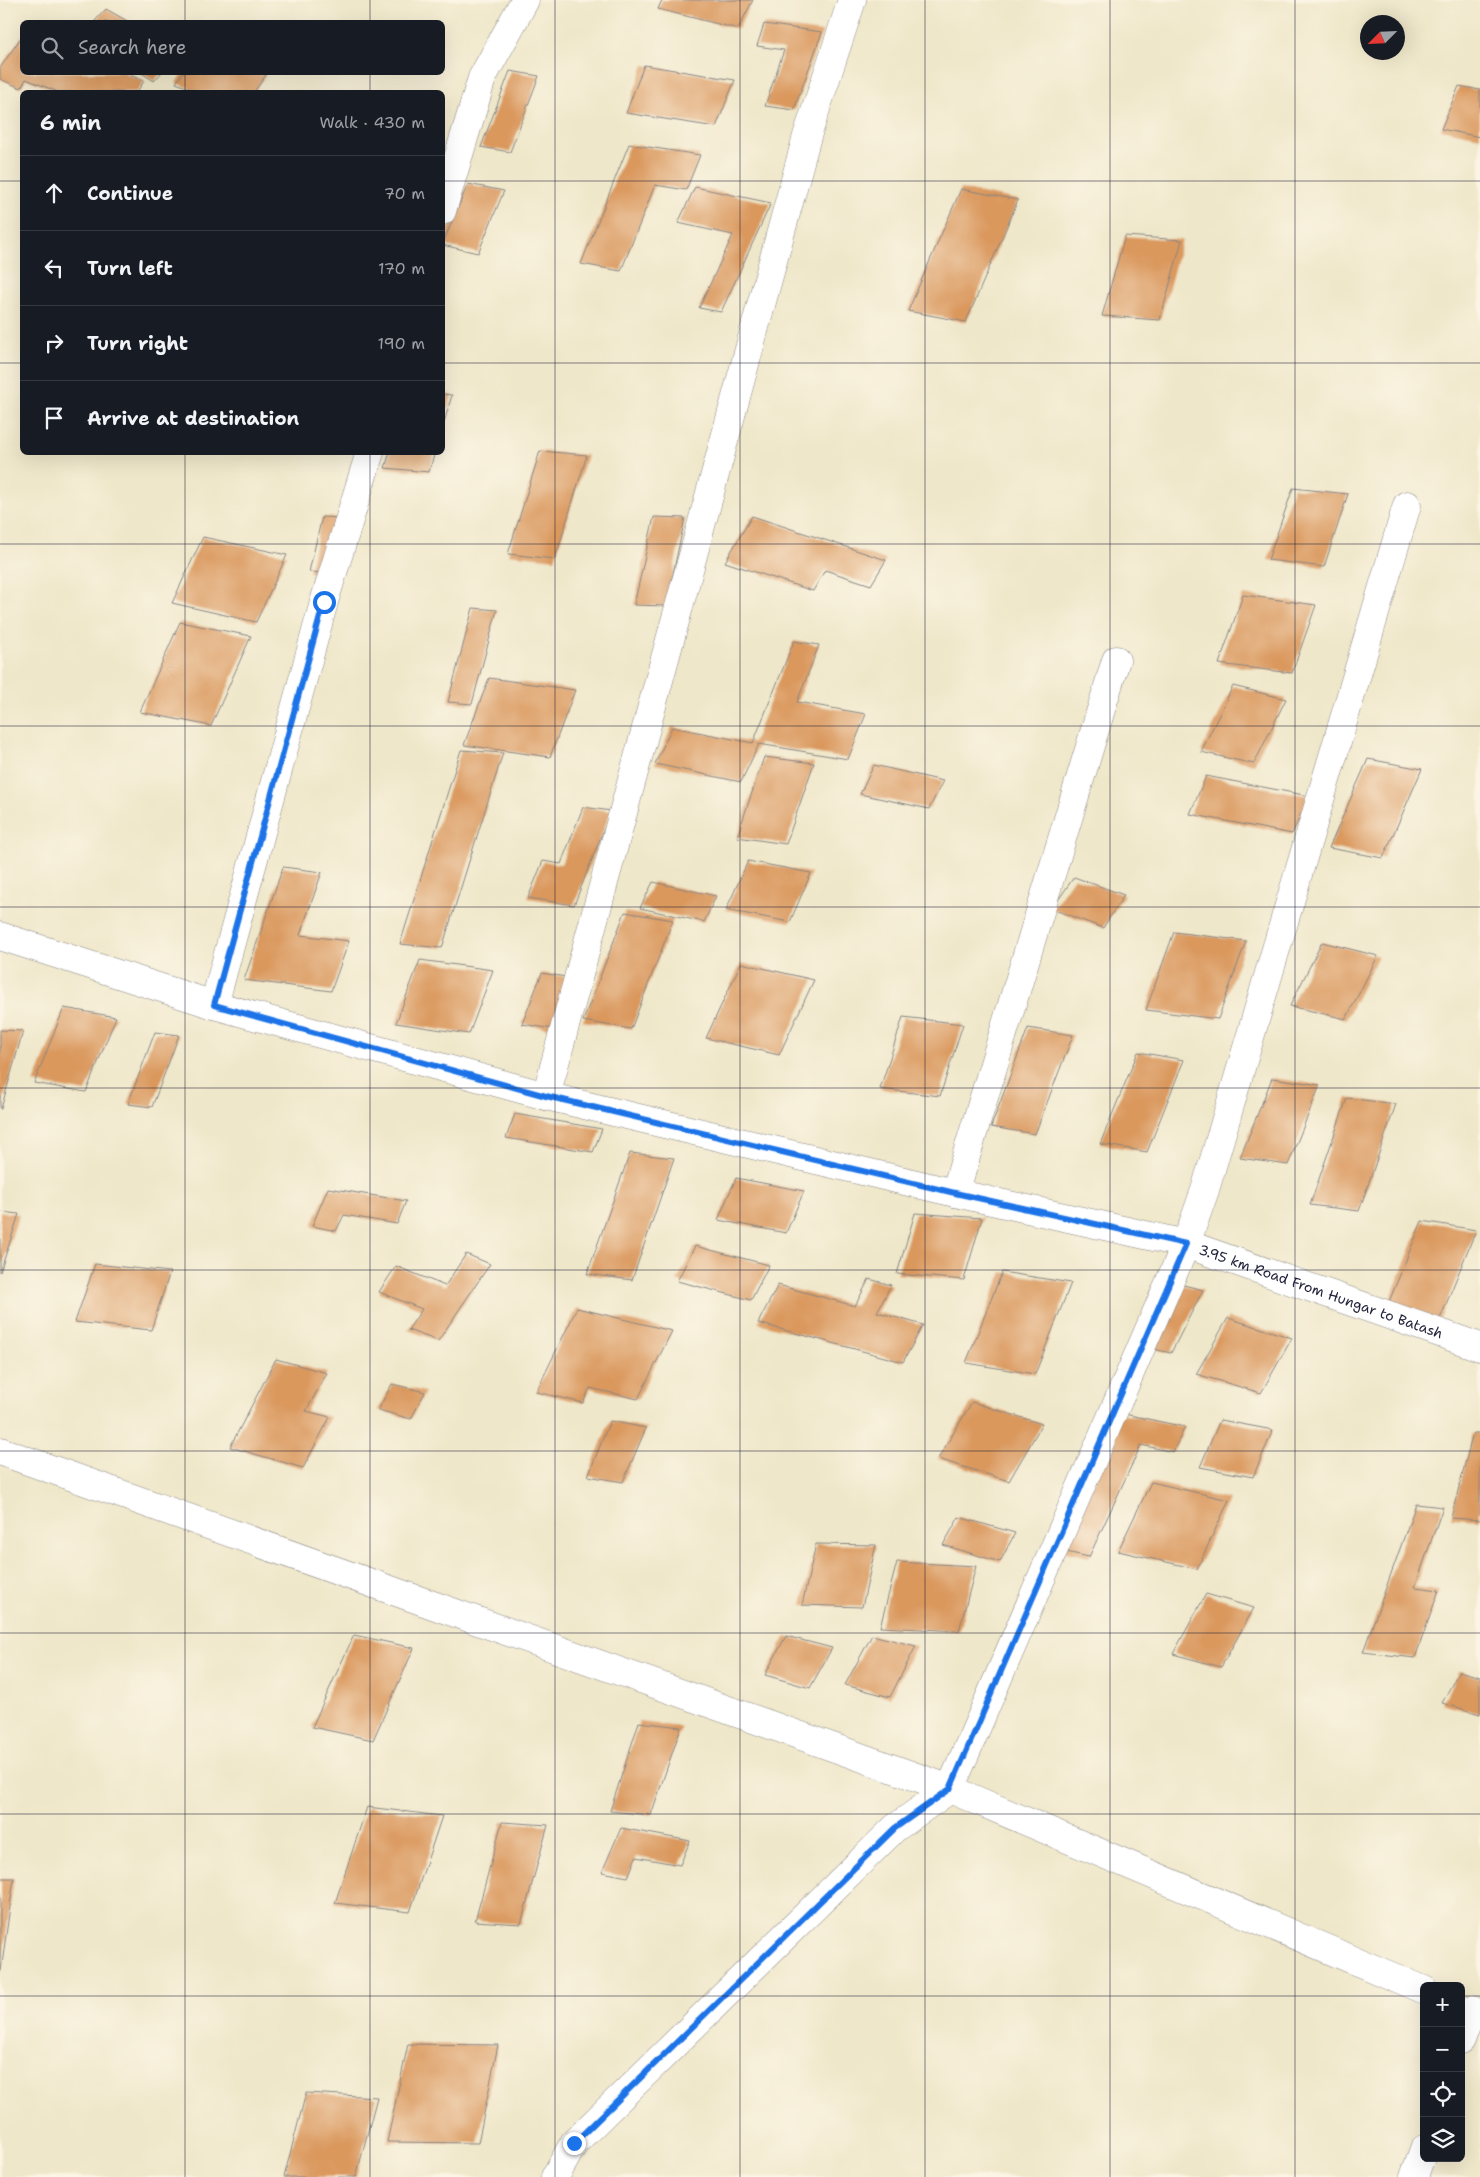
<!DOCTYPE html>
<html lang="en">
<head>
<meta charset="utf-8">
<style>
  body { margin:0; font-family:"Shantell Sans",sans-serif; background:#20242c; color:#f1f3f6 }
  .controls { position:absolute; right:15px; bottom:15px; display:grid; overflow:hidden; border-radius:8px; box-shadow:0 5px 20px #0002 }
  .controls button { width:45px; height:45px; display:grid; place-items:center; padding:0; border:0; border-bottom:1px solid #363941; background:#171b24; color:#f1f3f6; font:25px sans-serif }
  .compass { position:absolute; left:1360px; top:15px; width:45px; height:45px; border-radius:50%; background:#171b24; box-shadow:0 5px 20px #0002; rotate:246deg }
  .stop { position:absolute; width:15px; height:15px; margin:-11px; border:4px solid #1a73e8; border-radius:50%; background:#fff }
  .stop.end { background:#1a73e8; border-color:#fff; box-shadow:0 1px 5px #0008 }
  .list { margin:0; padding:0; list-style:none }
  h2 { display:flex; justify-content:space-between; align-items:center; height:65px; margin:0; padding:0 20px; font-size:21px }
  h2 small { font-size:16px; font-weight:400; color:#9ea1a6 }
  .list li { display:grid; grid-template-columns:32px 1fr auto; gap:15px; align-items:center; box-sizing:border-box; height:75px; padding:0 20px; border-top:1px solid #363941 }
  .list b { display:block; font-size:19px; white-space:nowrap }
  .list em { font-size:16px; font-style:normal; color:#9ea1a6 }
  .icon { flex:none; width:28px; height:28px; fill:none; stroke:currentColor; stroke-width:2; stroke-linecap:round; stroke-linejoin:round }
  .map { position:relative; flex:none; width:1480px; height:2177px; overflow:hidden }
  .search { position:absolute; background:#171b24; box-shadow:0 5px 20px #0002; left:20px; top:20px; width:425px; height:55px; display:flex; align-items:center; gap:12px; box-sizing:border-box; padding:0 18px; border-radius:8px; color:#9ea1a6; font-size:19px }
  .panel { position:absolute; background:#171b24; box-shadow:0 5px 20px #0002; left:20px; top:90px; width:425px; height:365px; border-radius:8px }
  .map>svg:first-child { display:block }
  .building { fill:#da985d }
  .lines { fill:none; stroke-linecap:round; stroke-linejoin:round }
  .minor-casing { stroke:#888482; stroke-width:29 }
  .minor { stroke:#fff; stroke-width:28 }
  .route { stroke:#1a73e8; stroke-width:6 }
  .grid { fill:none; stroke:#22223b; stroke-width:1; stroke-opacity:0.55 }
  .labels { text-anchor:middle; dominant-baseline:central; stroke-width:5; stroke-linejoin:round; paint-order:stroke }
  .street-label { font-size:14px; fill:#22223b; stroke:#fcf5e5 }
</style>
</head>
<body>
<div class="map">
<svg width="1480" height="2177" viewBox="0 0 1480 2177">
  <rect width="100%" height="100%" fill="#fcf5e5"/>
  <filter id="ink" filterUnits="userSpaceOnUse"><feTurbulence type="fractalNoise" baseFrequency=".02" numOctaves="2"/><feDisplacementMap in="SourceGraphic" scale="10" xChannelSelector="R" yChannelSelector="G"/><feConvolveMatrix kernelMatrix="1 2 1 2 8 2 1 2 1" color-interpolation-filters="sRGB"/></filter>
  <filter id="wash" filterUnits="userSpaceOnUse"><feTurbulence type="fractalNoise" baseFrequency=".0096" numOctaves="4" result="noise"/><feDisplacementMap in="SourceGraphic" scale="20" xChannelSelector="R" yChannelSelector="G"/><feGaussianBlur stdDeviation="1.12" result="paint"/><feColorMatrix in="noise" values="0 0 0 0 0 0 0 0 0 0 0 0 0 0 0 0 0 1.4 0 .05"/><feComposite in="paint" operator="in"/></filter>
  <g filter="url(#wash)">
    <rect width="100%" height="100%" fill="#efe7c9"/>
    <g id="blocks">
      <path class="building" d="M662 0H753L738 29 658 9Z
        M106 9 129 22H94Z
        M764 24 822 32 794 110 765 106 784 50 757 46Z
        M22 36V72H123L144 81 137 92H58L26 79 21 88 0 79V68Z
        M644 65 735 80 716 127 626 113Z
        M510 71 539 76 510 152 481 147Z
        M140 72H162L154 81Z
        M183 72H259L266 75 254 92H199L176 83Z
        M1459 86 1480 90V137L1441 129Z
        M629 144 700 155 686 190 655 185 621 271 581 264Z
        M468 184 504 191 478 253 442 245Z
        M695 187 771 203 721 312 699 308 733 235 678 223Z
        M961 189 1018 200 966 322 908 311Z
        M1125 236 1182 240 1160 320 1102 316Z
        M442 394 452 395 443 426H442Z
        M540 451 587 455 555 559 508 554Z
        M390 452H435L429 472 385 468Z
        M1293 488 1348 494 1324 567 1268 560Z
        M752 516 886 560 871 585 825 570 813 591 725 562Z
        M322 517 342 518 329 573 309 572Z
        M654 517 685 518 666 606 634 605Z
        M203 537 287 555 256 622 172 603Z
        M1243 595 1316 605 1292 673 1219 664Z
        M473 608 497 610 472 704 448 702Z
        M180 622 251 636 211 726 140 712Z
        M794 641 819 645 797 702 866 714 848 759 759 744 741 782 655 764 672 727 753 743Z
        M489 678 575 690 550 757 464 745Z
        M1233 686 1286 699 1254 764 1201 752Z
        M461 750 503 753 442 948 400 944Z
        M764 757 814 763 786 844 737 837Z
        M1368 759 1422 769 1383 858 1329 848Z
        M874 765 943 781 929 809 860 794Z
        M1206 776 1309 796 1292 834 1190 814Z
        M583 807 611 811 574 905 528 898 543 861 561 864Z
        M748 861 811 873 790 922 726 910Z
        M283 867 322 872 300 935 349 941 331 991 244 980Z
        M1074 877 1124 895 1103 928 1052 909Z
        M653 882 716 896 704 922 640 908Z
        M625 912 673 920 631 1029 583 1021Z
        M1174 932 1246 941 1218 1019 1146 1010Z
        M1322 942 1378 956 1346 1019 1290 1006Z
        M420 960 493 970 469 1034 396 1023Z
        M741 963 814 980 779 1055 706 1038Z
        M542 973 572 978 553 1029 522 1024Z
        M64 1008 116 1017 86 1092 34 1083Z
        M903 1017 963 1024 940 1096 880 1089Z
        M1028 1028 1073 1035 1035 1134 991 1127Z
        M0 1030 23 1031 1 1109H0Z
        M155 1032 179 1035 152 1107 128 1104Z
        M1138 1052 1184 1060 1147 1152 1100 1144Z
        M1272 1078 1320 1085 1288 1165 1240 1158Z
        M1347 1098 1396 1104 1359 1211 1310 1205Z
        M515 1114 602 1129 593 1152 506 1138Z
        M630 1153 674 1158 632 1280 587 1274Z
        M736 1178 804 1191 786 1233 718 1220Z
        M328 1188 406 1201 397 1224 344 1215 336 1231 312 1226Z
        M0 1212 19 1214 0 1272Z
        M915 1213 982 1218 964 1280 897 1274Z
        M1422 1221 1476 1230 1440 1319 1386 1309Z
        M695 1246 769 1265 751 1300 677 1281Z
        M466 1254 490 1264 438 1341 408 1330 422 1309 379 1292 396 1266 445 1286Z
        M95 1264 170 1272 151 1330 75 1322Z
        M1002 1272 1071 1283 1035 1374 966 1363Z
        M869 1279 891 1285 877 1312 923 1325 903 1362 758 1323 778 1285 855 1306Z
        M1176 1283 1203 1290 1171 1353 1144 1347Z
        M577 1308 672 1331 638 1399 590 1388 583 1403 536 1392Z
        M1228 1318 1292 1338 1261 1393 1196 1374Z
        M276 1359 327 1373 306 1411 330 1417 303 1468 230 1447Z
        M392 1384 425 1392 411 1419 378 1410Z
        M972 1402 1042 1424 1009 1481 938 1459Z
        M1120 1413 1185 1427 1173 1452 1141 1445 1089 1557 1057 1550Z
        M1220 1420 1273 1430 1253 1477 1200 1467Z
        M610 1421 646 1428 623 1482 588 1476Z
        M1473 1433H1480V1520L1451 1518Z
        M1151 1482 1229 1500 1197 1569 1118 1551Z
        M1416 1504 1443 1507 1415 1587 1439 1590 1415 1658 1363 1652Z
        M959 1517 1015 1533 1000 1562 943 1545Z
        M816 1544 876 1545 862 1607 802 1605Z
        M897 1562 976 1566 959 1631 880 1627Z
        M1206 1594 1254 1608 1221 1667 1173 1654Z
        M354 1635 414 1648 373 1740 312 1727Z
        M872 1635 916 1646 890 1697 845 1685Z
        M786 1636 832 1648 810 1688 765 1675Z
        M1459 1671 1480 1677V1714L1442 1703Z
        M639 1722 681 1727 651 1815 610 1811Z
        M367 1807 442 1816 410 1912 335 1903Z
        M502 1822 548 1825 521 1924 475 1921Z
        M621 1828 690 1841 680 1865 636 1857 628 1877 602 1872Z
        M0 1878H14L1 1971H0Z
        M408 2044 498 2045 478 2143 387 2142Z
        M306 2093 377 2097 356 2177H284Z"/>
    </g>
  </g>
  <g filter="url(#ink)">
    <use href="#blocks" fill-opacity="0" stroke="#888482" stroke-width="1"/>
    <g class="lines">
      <defs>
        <g id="minor">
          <path d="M442 211 482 78 525 0"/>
          <path id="s1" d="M0 936 214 1005 546 1096 955 1193 1186 1244 1480 1347"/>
          <path d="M214 1005 324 602 370 452"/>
          <path d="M546 1096 807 136 852 0"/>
          <path d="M955 1193 1116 660"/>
          <path d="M0 1451 950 1789 1424 1990"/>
          <path d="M1461 2040 1472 2010"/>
          <path d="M555 2177 574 2143 895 1828 950 1789 1186 1244 1205 1190 1407 505"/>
          <path d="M1414 2177 1424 2149"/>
        </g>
      </defs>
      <use href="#minor" class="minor-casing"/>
      <use href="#minor" class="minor"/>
    </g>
  </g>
  <g class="lines" filter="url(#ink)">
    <path class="route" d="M324 602 214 1005 546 1096 955 1193 1186 1244 950 1789 895 1828 574 2143"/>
  </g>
  <path class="grid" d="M185 0V22M370 0V22M555 0V2177M740 0V2177M925 0V2177M1110 0V2177M1295 0V2177M185 72V92M370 72V92M0 181H22M442 181H1480M0 363H22M442 363H1480M185 452V2177M370 452V2177M0 544H1480M0 726H1480M0 907H1480M0 1088H1480M0 1270H1480M0 1451H1480M0 1633H1480M0 1814H1480M0 1996H1424M1461 1996H1480"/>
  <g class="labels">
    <g class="street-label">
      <text stroke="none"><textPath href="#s1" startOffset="1369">3.95 km Road From Hungar to Batash</textPath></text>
    </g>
  </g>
</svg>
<div class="controls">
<button>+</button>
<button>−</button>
<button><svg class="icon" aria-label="locate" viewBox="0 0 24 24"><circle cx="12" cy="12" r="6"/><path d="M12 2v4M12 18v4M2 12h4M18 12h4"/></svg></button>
<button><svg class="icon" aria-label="layers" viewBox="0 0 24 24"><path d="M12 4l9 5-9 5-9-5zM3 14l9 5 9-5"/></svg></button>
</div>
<svg class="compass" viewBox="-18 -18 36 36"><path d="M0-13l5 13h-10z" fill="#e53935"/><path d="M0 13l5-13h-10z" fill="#9ea1a6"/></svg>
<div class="stop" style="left:324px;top:602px"></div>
<div class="stop end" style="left:574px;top:2143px"></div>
<div class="search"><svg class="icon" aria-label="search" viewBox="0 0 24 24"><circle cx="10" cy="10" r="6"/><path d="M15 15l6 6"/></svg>Search here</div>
<section class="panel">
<h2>6 min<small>Walk · 430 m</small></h2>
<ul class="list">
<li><svg class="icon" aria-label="ahead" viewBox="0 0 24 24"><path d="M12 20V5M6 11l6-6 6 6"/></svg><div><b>Continue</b></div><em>70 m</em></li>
<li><svg class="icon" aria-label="left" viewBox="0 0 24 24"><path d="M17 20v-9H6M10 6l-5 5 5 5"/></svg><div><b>Turn left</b></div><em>170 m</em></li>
<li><svg class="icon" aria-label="right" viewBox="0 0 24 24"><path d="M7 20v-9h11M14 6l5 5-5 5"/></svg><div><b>Turn right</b></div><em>190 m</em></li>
<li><svg class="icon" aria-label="arrive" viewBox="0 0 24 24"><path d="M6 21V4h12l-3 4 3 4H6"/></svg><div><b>Arrive at destination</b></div></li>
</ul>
</section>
</div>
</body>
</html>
